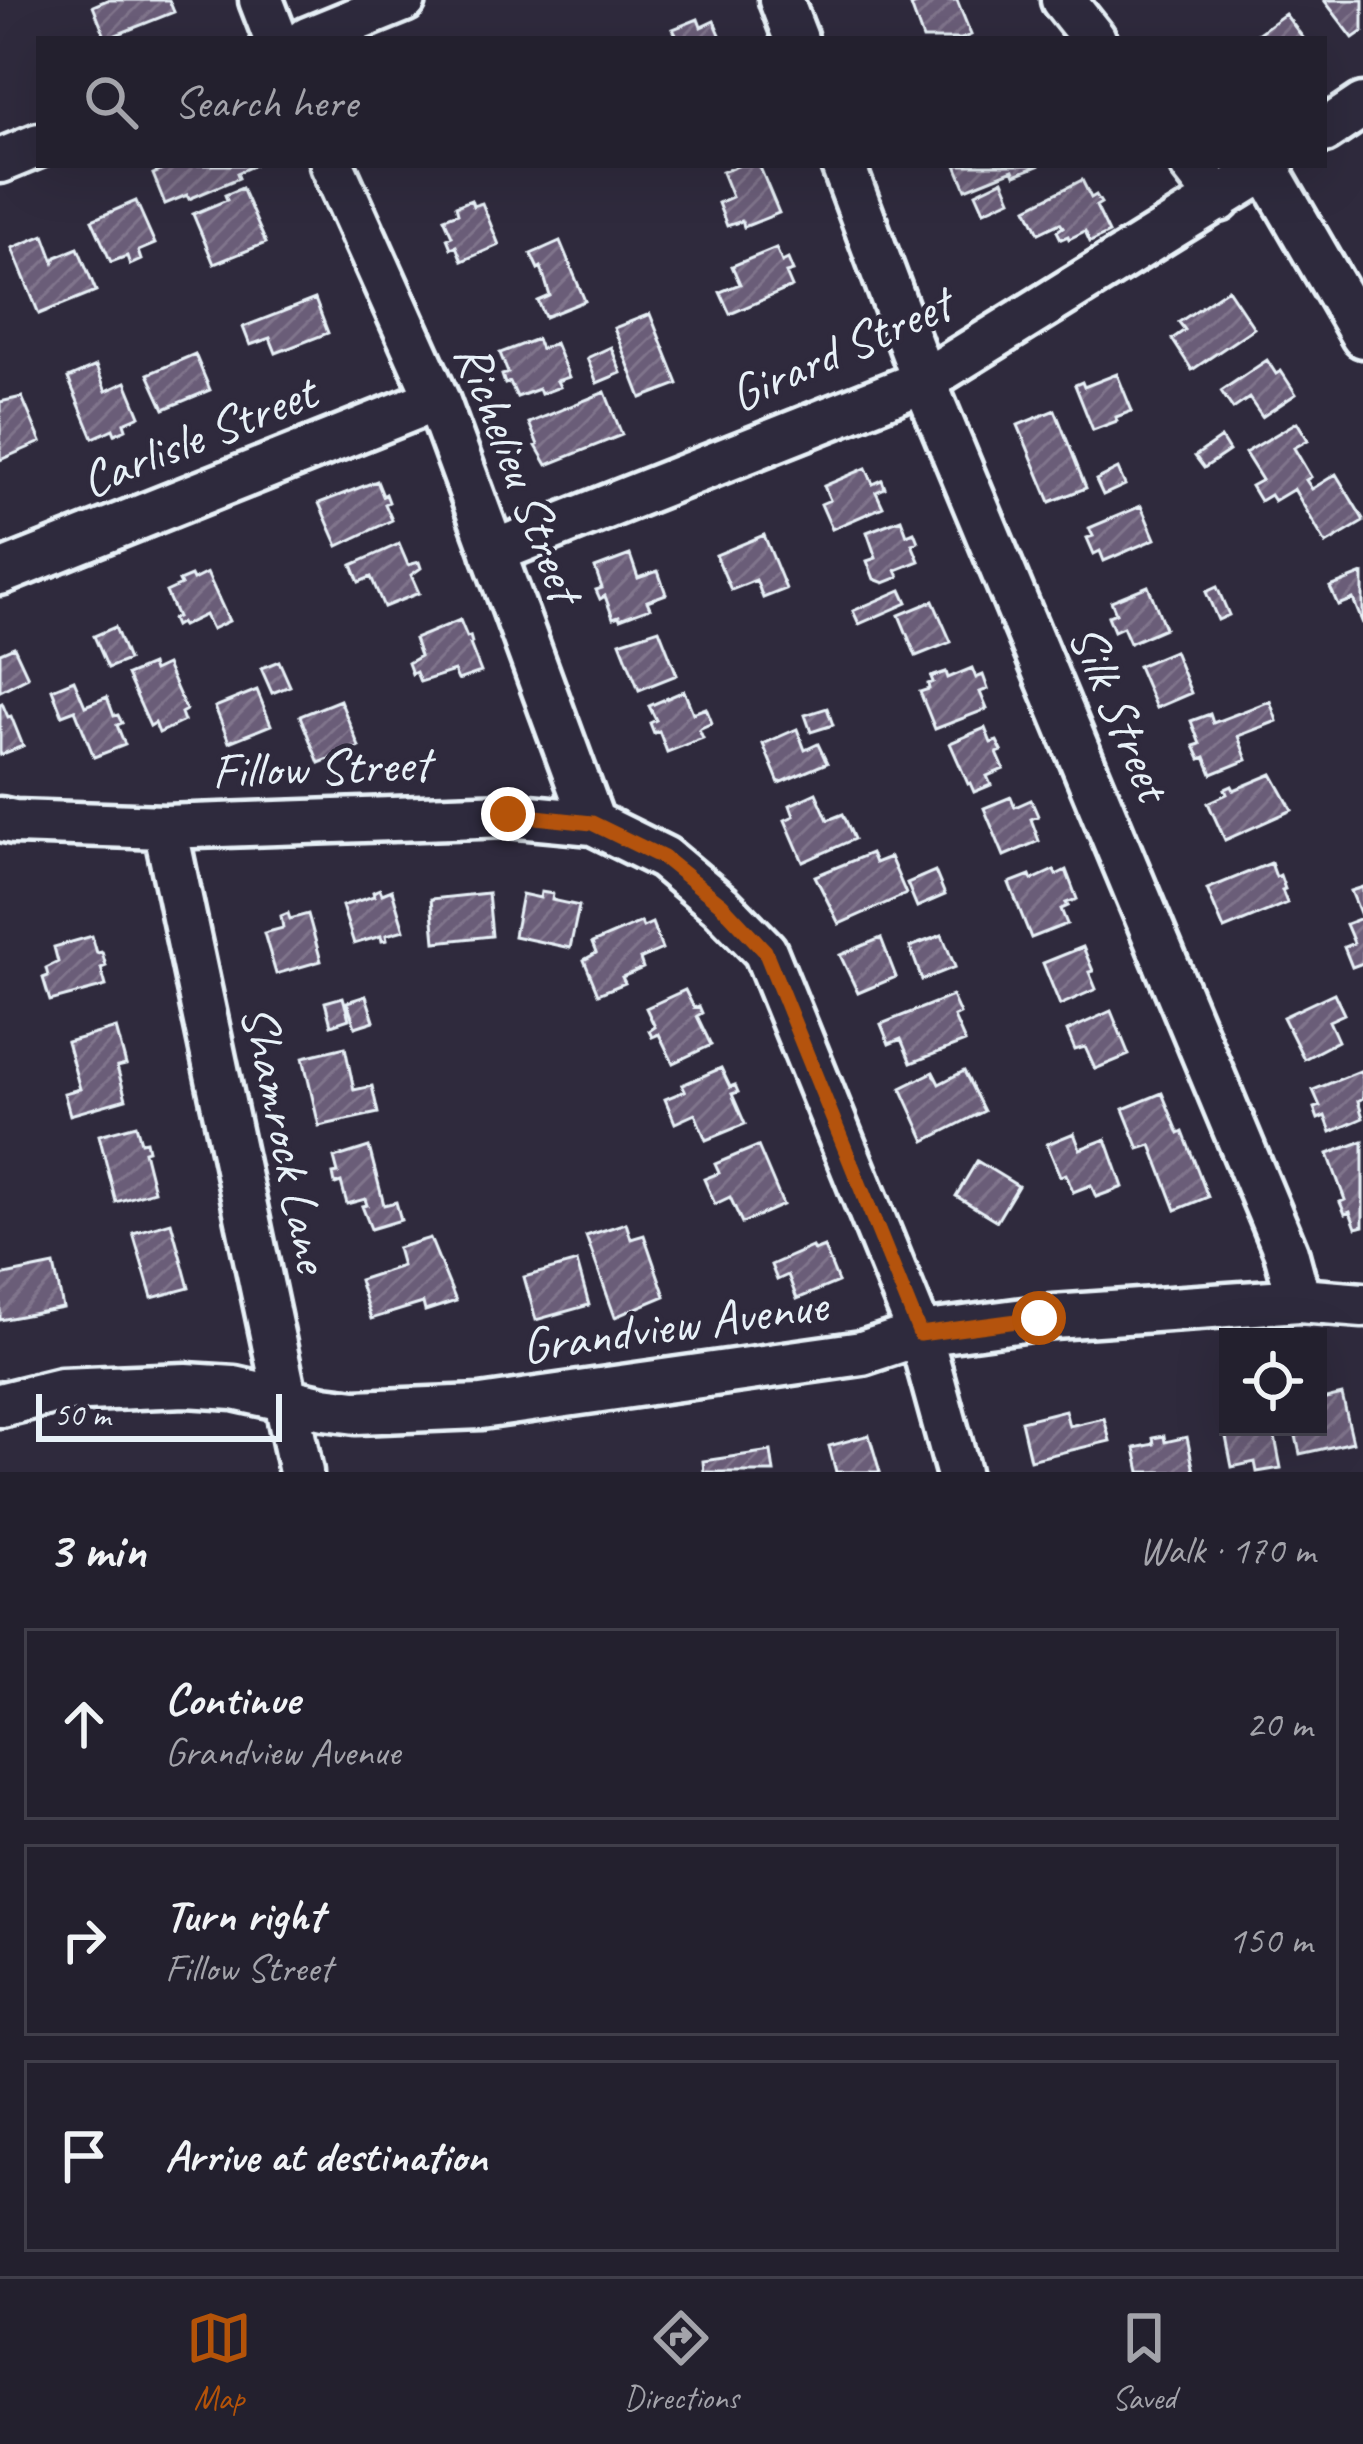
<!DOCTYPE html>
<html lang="en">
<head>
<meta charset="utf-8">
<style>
  body { margin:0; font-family:Caveat,sans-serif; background:#2f2d3a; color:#f1f3f6 }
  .controls { position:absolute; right:36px; bottom:36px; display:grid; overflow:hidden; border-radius:0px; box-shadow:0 12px 48px #0002 }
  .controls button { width:108px; height:108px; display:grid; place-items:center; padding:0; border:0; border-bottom:3px solid #403e4a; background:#23202e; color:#f1f3f6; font:60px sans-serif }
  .scale { position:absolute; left:36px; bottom:30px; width:246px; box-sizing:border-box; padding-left:12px; border:6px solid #e8f1f8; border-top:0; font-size:33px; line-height:42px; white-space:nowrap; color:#e8f1f8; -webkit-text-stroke:9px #2f2a3d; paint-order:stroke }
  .stop { position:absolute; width:36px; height:36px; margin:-27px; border:9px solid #b45309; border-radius:50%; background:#fff }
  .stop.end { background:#b45309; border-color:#fff; box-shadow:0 3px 12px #0008 }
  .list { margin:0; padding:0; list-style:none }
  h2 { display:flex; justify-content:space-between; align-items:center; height:156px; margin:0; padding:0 48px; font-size:51px }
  h2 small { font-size:39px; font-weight:400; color:#a3a3aa }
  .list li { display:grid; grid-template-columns:78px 1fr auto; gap:36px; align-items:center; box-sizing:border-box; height:192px; margin:0 24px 24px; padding:0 24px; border:3px solid #403e4a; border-radius:0px }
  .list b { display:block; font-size:45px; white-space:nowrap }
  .list p { margin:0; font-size:39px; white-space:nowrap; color:#a3a3aa }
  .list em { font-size:39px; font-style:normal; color:#a3a3aa }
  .icon { flex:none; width:66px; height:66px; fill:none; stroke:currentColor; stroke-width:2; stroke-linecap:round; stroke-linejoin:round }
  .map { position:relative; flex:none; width:1363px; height:1472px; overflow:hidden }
  .search { position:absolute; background:#23202e; box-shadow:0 12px 48px #0002; left:36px; right:36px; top:36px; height:132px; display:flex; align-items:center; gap:30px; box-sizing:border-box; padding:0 42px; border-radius:0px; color:#a3a3aa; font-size:45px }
  .sheet { height:804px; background:#23202e }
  nav { display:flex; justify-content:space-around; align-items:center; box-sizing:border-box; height:168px; border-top:3px solid #403e4a; background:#23202e; font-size:33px; color:#a3a3aa }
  nav a { display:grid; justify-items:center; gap:6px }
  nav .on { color:#b45309 }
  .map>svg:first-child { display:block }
  .building { fill:url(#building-hatch); stroke:#e8f1f8; stroke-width:3 }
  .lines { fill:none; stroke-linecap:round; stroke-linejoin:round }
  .minor-casing { stroke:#e8f1f8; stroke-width:51 }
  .minor { stroke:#2f2a3d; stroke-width:42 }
  .route { stroke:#b45309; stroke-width:15 }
  .labels { text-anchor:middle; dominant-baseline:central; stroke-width:9; stroke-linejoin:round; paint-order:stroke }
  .street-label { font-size:51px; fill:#e8f1f8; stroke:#2f2a3d }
</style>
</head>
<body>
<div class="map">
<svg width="1363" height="1472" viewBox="0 0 1363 1472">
  <defs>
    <pattern id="building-hatch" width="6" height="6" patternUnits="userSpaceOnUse" patternTransform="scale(3)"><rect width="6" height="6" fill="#6b5d78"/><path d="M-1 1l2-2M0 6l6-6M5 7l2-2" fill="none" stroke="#80758c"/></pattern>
  </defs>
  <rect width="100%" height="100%" fill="#2f2a3d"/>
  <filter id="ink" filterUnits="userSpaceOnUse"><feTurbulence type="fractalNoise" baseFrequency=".00833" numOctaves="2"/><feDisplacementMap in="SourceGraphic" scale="24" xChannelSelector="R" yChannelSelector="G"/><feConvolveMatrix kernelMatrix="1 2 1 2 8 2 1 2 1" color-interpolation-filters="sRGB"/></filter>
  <g filter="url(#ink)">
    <path class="building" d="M107 0H169L174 12 106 39 93 6Z
      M927 0H957L971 35 961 39H923L911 6Z
      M1324 0H1363V31L1353 38Z
      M1285 14 1304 39H1250Z
      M698 19 701 27 714 21 722 39H678L673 29Z
      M255 165 237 173 239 178 189 199 187 195 165 204 153 174 174 165Z
      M740 165H759L779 213 744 227 742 221 727 226 718 203 732 197 722 172Z
      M956 165H1040L1015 175 1013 170 966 189Z
      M1003 180 1011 199 984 211 976 193Z
      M1082 180 1091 198 1096 195 1101 203 1096 206 1109 233 1090 242 1085 231 1069 239 1068 236 1061 239 1057 231 1063 227 1060 223 1039 233 1027 208Z
      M242 188 266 243 214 264 193 214 227 200 225 195Z
      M471 200 473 206 482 203 499 245 462 261 456 246 451 248 447 238 452 236 444 218 458 213 456 206Z
      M136 201 155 244 138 251 141 260 130 265 127 256 111 262 92 220Z
      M44 235 54 262 56 257 78 248 96 291 39 314 12 248Z
      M560 241 585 301 545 317 538 301 550 296 541 267 538 269 531 254Z
      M776 248 782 262 788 259 793 271 786 273 792 287 730 314 720 292 740 284 732 266Z
      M1228 289 1254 328 1192 370 1172 339 1185 330 1179 322Z
      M315 299 328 333 276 353 270 338 250 345 243 327Z
      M650 314 678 384 641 398 614 328Z
      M537 339 541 349 555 343 569 377 557 381 560 387 541 394 539 389 517 397 510 382 505 384 502 375 508 373 500 353Z
      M611 347 621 373 597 383 587 358Z
      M195 354 210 390 164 409 148 374Z
      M1267 360 1276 374 1281 371 1296 394 1262 417 1249 398 1233 409 1221 391Z
      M96 366 106 391 126 382 140 416 124 423 126 429 115 434 113 429 93 438 68 378Z
      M1117 374 1132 411 1116 417 1117 421 1093 430 1075 385 1082 382 1084 387Z
      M605 392 622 435 547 465 536 446 538 445 529 423Z
      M22 397 41 442 0 460V402Z
      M1055 410 1086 488 1050 502 1018 425Z
      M1297 422 1308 440 1294 448 1311 477 1306 480 1312 489 1336 474 1363 519V522L1326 544 1294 489 1274 501 1270 495 1260 501 1251 486 1262 480 1245 453Z
      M1221 438 1229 451 1204 468 1195 456Z
      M866 468 873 484 882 480 885 488 876 492 883 507 832 529 821 504 830 500 824 486Z
      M1118 469 1125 485 1103 495 1096 480Z
      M377 481 383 496 386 494 389 502 385 504 392 520 338 546 319 503Z
      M1141 506 1155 539 1104 561 1100 551 1094 554 1087 538 1093 536 1089 528Z
      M901 519 907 535 914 532 918 542 912 544 919 561 896 570 899 577 884 583 874 579 867 561 876 558 867 532Z
      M764 535 786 589 763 598 756 580 731 590 716 555Z
      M399 544 408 565 419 562 421 568 411 575 419 593 384 607 371 577 359 582 352 565Z
      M630 555 638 578 658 571 666 594 647 601 650 608 620 619 619 616 613 618 605 596 600 599 596 590 602 588 595 568Z
      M207 573 229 621 212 629 205 615 182 626 180 623 175 626 172 619 177 617 166 592 181 585 179 581 191 576 193 580Z
      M1363 574V624L1353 599 1338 605 1330 587Z
      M1148 586 1165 628 1130 643 1123 627 1114 631 1108 616 1116 613 1111 601Z
      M1217 587 1229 615 1218 620 1206 592Z
      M901 590 907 603 859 624 853 611Z
      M933 601 951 642 916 656 899 615Z
      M460 620 467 637 470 636 472 643 470 644 481 672 458 680 454 671 420 682 416 672 412 674 408 663 420 656 414 639Z
      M115 627 128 660 108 668 94 636Z
      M659 629 677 675 639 690 620 642Z
      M14 647 28 677 0 691V653Z
      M1174 651 1191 693 1156 708 1138 666Z
      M279 661 290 686 272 693 261 668Z
      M151 665 153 671 166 665 186 710 181 713 184 721 159 733 155 723 150 726 127 675Z
      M972 668 976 678 983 675 988 689 980 692 987 709 935 729 920 692 929 689 928 684 933 682 931 677 946 672 948 678Z
      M74 680 85 706 107 697 114 716 118 715 122 723 117 725 125 745 94 757 75 710 62 715 52 689Z
      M257 690 271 725 229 742 215 707Z
      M684 691 693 713 706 708 712 723 699 729 703 738 667 752 659 731 654 733 650 723 656 720 649 706Z
      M340 700 359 747 319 763 300 716Z
      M1270 701 1277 721 1238 736 1247 760 1212 774 1205 757 1200 759 1194 746 1200 744 1191 721 1210 714 1213 723Z
      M2 703 8 717 11 716 23 746 0 755V704Z
      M827 708 833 725 811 732 805 715Z
      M985 728 991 743 997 741 1002 751 997 753 1004 769 987 776 991 785 974 792 970 783 968 784 950 743Z
      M797 729 805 750 818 744 827 763 779 783 763 744Z
      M1272 774 1292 810 1225 840 1208 803 1227 794 1225 789 1232 786 1234 790Z
      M816 793 828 820 843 814 854 839 803 862 785 820 794 816 790 805Z
      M1011 797 1015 807 1031 800 1038 816 1031 819 1039 841 1004 856 984 808Z
      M871 853 875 863 890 857 906 894 839 924 815 876Z
      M1271 863 1276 877 1280 875 1285 889 1282 890 1287 903 1224 929 1207 889Z
      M1054 870 1056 875 1066 870 1077 899 1066 903 1068 906 1061 909 1067 924 1031 938 1009 883 1030 875 1032 880Z
      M935 871 945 895 917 907 907 883Z
      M1363 887V963L1352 967 1344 947 1354 943 1346 924 1362 918 1351 891Z
      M380 889 382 894 392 890 404 930 386 935 387 940 382 941 381 936 354 944 342 906 374 896 373 892Z
      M541 892 553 894 552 900 579 906 570 948 514 936 522 894 540 898Z
      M488 893 492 936 435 942 431 899Z
      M288 913 290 919 308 914 321 961 276 974 264 933 283 928 281 916Z
      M641 922 643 927 652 923 662 949 640 959 643 968 622 977 625 983 598 994 584 960 596 953 592 943Z
      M942 935 955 967 922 980 910 947Z
      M92 936 97 953 102 952 106 966 101 968 106 986 50 1001 43 978 48 976 46 968 58 962 54 947Z
      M881 938 896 977 858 993 840 955Z
      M1083 947 1093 971 1089 972 1096 989 1060 1005 1043 963Z
      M685 990 694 1008 699 1006 702 1013 697 1016 711 1045 673 1063 659 1034 652 1037 649 1031 655 1027 646 1008Z
      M1334 993 1344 1014 1329 1021 1338 1041 1304 1059 1283 1017Z
      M366 996 374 1021 355 1027 347 1002Z
      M952 996 960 1014 954 1017 965 1042 911 1063 901 1039 889 1044 881 1024Z
      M343 997 349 1019 331 1025 325 1002Z
      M1111 1011 1129 1055 1095 1069 1085 1047 1075 1050 1067 1031Z
      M116 1028 126 1065 117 1067 126 1099 70 1115 64 1093 80 1089 67 1042Z
      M345 1047 354 1090 372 1086 378 1113 319 1126 303 1057Z
      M721 1068 730 1087 735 1085 738 1092 732 1094 745 1124 706 1140 695 1114 675 1123 665 1099 685 1091 682 1085Z
      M964 1071 984 1111 925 1141 901 1088 933 1072 939 1084Z
      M1360 1071 1363 1079V1098L1358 1101 1363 1118 1331 1132 1325 1116 1318 1119 1314 1108 1320 1106 1313 1090Z
      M1162 1093 1179 1134 1183 1132 1208 1197 1176 1210 1151 1145 1139 1149 1123 1109Z
      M136 1125 141 1142 146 1141 148 1150 144 1151 154 1191 116 1202 99 1135Z
      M1074 1133 1080 1149 1106 1139 1123 1187 1096 1197 1091 1185 1073 1192 1066 1174 1060 1176 1047 1144Z
      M1363 1141V1226L1356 1228 1350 1212 1345 1214 1340 1202 1345 1200 1328 1154Z
      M758 1146 783 1205 742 1223 730 1197 715 1204 704 1179 719 1173 715 1164Z
      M369 1147 384 1205 396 1202 401 1220 371 1229 362 1206 367 1205 365 1199 347 1204 341 1182 335 1184 333 1174 338 1173 334 1158Z
      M977 1161 1018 1186 997 1221 956 1196Z
      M171 1222 189 1288 152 1298 133 1233Z
      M626 1223 631 1239 644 1235 665 1296 615 1317 586 1236Z
      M430 1238 456 1301 425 1311 423 1303 371 1319 359 1280 402 1266 397 1248Z
      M812 1247 814 1251 824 1247 838 1282 797 1299 788 1275 777 1280 771 1265Z
      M577 1262 589 1305 536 1320 524 1277Z
      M54 1265 63 1308 0 1320V1276Z
      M1342 1395 1353 1442 1300 1454 1294 1427H1318V1401Z
      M1065 1410 1069 1426 1104 1418 1110 1441 1030 1460 1021 1421Z
      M1224 1427H1273L1281 1468 1257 1472 1255 1462 1232 1467Z
      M869 1435 880 1472H836L829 1446Z
      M1164 1436 1165 1442 1187 1437 1194 1472H1140L1135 1448 1154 1444 1153 1438Z
      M771 1451 774 1472H704L703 1461Z"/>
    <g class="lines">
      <defs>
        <path id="minor" d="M261 0 276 39
          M781 0 796 39
          M1063 0 1094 39
          M308 39 404 0
          M1324 131 1363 105
          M0 161 39 145
          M332 165 437 399 593 823
          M843 165 924 381 1286 1252 1299 1300
          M1192 165 1219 200
          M1266 168 1363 336
          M493 552 924 381 1272 165
          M0 573 437 399
          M0 819 14 822 165 827 508 815 593 823 664 858 720 905 765 951 920 1334 958 1472
          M165 827 301 1472
          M0 1405 61 1390 186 1385 234 1388 324 1408 356 1412 481 1407 862 1353 920 1334 1039 1318 1299 1300 1363 1305"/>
      </defs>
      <use href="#minor" class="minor-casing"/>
      <use href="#minor" class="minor"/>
    </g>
  </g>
  <g class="lines" filter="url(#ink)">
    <path class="route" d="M508 814 592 823 664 858 721 904 765 951 920 1334 1039 1318"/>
  </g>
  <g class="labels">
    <g class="street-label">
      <text transform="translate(840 349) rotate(-24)">Girard Street</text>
      <text transform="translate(198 436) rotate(-22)">Carlisle Street</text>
      <text transform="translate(519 472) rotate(69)">Richelieu Street</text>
      <text transform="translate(1120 712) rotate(67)">Silk Street</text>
      <text transform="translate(321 767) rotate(-2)">Fillow Street</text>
      <text transform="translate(286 1138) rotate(78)">Shamrock Lane</text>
      <text transform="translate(674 1325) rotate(-8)">Grandview Avenue</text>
    </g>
  </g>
</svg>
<div class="controls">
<button><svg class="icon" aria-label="locate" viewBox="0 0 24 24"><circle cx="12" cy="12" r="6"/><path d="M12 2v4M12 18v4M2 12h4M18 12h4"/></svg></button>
</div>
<div class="scale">50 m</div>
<div class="stop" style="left:1039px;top:1318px"></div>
<div class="stop end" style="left:508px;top:814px"></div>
<div class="search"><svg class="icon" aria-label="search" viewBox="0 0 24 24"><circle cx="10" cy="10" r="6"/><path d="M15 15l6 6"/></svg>Search here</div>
</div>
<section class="sheet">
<h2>3 min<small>Walk · 170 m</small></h2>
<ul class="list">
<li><svg class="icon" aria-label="ahead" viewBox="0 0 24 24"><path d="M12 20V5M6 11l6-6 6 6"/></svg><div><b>Continue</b><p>Grandview Avenue</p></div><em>20 m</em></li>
<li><svg class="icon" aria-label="right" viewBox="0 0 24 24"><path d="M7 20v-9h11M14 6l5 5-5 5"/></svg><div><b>Turn right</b><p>Fillow Street</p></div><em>150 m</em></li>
<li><svg class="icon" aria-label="arrive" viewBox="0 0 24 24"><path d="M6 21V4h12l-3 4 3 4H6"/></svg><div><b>Arrive at destination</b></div></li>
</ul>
</section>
<nav>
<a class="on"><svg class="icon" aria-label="map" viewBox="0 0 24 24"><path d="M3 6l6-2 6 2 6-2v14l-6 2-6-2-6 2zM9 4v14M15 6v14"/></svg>Map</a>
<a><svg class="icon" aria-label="directions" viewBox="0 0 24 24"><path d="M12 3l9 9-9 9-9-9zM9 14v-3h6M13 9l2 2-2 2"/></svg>Directions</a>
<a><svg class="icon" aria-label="saved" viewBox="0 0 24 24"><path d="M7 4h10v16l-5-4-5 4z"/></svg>Saved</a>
</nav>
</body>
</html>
